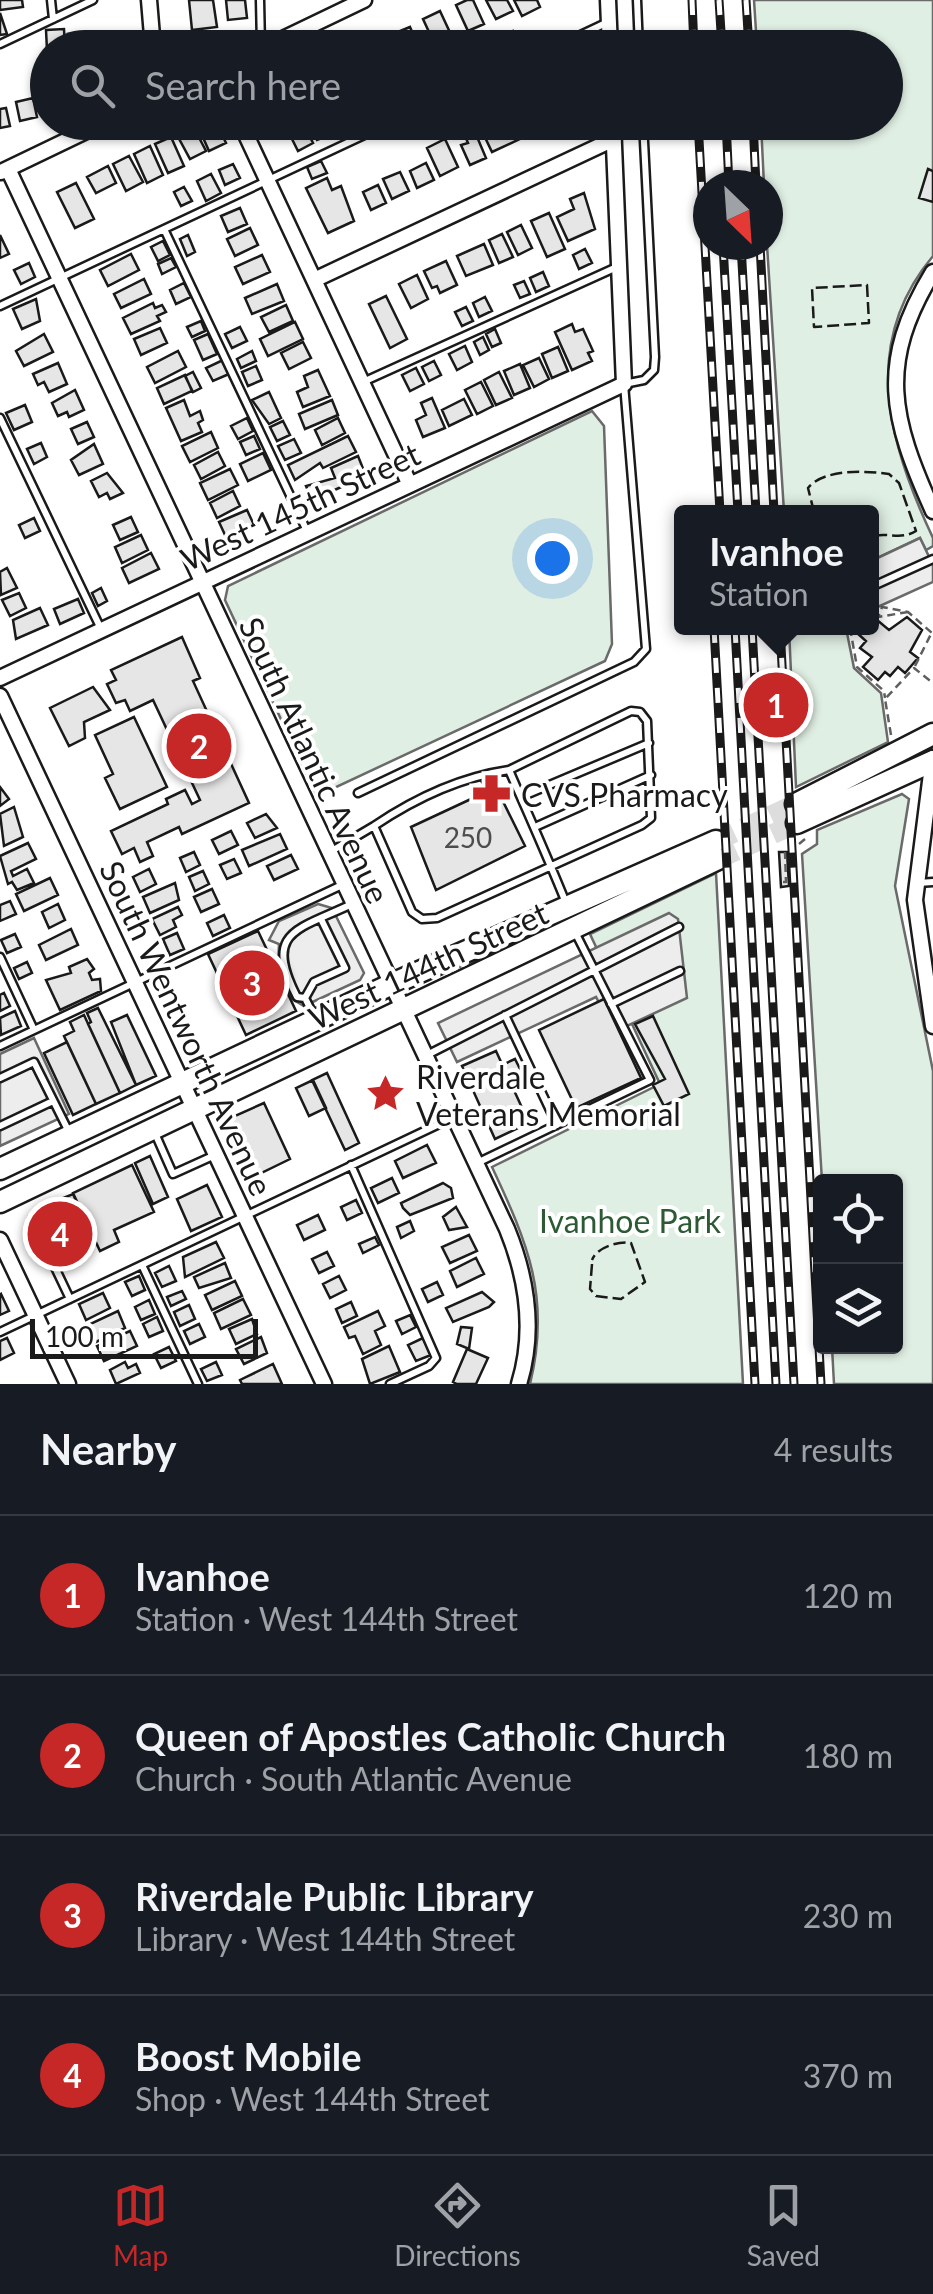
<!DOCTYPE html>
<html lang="en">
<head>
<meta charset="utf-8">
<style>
  body { margin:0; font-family:Lato,sans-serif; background:#20242c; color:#f1f3f6 }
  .controls { position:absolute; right:30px; bottom:30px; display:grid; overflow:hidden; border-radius:10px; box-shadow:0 2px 8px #0004 }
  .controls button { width:90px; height:90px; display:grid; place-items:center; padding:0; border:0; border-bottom:2px solid #363941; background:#171b24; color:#f1f3f6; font:50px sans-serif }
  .compass { position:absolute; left:693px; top:170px; width:90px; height:90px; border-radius:50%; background:#171b24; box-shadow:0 2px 8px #0004; rotate:155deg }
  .scale { position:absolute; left:30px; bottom:25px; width:228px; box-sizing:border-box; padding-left:10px; border:5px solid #1a1a1a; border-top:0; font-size:28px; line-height:35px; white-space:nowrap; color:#1a1a1a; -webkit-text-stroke:8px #fff; paint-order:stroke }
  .you { position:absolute; left:552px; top:558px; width:35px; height:35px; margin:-25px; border:8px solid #fff; border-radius:50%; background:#1a73e8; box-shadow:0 0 0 15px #1a73e833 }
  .badge { display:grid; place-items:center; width:65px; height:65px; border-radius:50%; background:#c62828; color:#fff; font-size:32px; font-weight:700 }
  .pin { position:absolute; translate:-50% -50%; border:5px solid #fff; box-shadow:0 2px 10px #0006 }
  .popup { position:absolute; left:674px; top:505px; width:205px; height:130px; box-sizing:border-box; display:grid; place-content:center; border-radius:10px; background:#171b24; filter:drop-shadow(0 2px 8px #0005); font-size:32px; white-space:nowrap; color:#9ea1a6 }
  .popup b { font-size:38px; color:#f1f3f6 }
  .popup::after { content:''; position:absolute; left:50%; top:100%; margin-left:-20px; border:20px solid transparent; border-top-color:#171b24 }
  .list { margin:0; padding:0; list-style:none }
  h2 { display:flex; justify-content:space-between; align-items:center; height:130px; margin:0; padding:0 40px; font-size:42px }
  h2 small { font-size:32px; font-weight:400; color:#9ea1a6 }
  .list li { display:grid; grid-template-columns:65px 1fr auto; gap:30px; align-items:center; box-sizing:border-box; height:160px; padding:0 40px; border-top:2px solid #363941 }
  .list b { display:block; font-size:38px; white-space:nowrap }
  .list p { margin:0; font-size:32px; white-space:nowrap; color:#9ea1a6 }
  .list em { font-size:32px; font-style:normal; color:#9ea1a6 }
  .icon { flex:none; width:55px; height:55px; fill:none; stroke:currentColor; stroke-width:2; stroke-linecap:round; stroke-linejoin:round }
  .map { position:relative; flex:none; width:933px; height:1384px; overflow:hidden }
  .search { position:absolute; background:#171b24; box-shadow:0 2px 8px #0004; left:30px; right:30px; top:30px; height:110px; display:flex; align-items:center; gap:25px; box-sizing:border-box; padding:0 35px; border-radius:55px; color:#9ea1a6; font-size:38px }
  .sheet { height:770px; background:#171b24 }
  nav { display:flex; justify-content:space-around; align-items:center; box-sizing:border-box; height:140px; border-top:2px solid #363941; background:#171b24; font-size:28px; color:#9ea1a6 }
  nav a { display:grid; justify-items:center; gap:5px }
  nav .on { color:#c62828 }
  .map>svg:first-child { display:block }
  .green { fill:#e0efe3; stroke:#6a6a6a; stroke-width:2.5 }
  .parking { fill:#ededed; stroke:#6a6a6a; stroke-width:2.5 }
  .building { fill:#e6e6e6; stroke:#1a1a1a; stroke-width:2.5 }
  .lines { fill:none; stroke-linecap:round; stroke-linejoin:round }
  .secondary-tunnel { stroke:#ddd; stroke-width:20; stroke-dasharray:20 10; stroke-linecap:butt }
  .lane-casing { stroke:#1a1a1a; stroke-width:11 }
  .street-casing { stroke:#1a1a1a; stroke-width:19 }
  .secondary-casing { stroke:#1a1a1a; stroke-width:25 }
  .path { stroke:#5f5f5f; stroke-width:2.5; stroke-dasharray:8 5; stroke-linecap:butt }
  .lane { stroke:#fff; stroke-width:6 }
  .street { stroke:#fff; stroke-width:14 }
  .secondary { stroke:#fff; stroke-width:20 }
  .rail-casing { stroke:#1a1a1a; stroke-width:9 }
  .rail { stroke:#fff; stroke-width:5; stroke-dasharray:15; stroke-linecap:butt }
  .fence { stroke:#1a1a1a; stroke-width:2.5; stroke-dasharray:12 5; stroke-linecap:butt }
  .labels { text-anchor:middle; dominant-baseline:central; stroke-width:8; stroke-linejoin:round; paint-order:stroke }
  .number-label { font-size:28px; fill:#4d4d4d }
  .street-label { font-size:32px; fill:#1a1a1a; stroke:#fff }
  .poi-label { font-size:32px; fill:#1a1a1a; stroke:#fff; text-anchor:start }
  .park-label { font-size:32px; fill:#2b5a34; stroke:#fff }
</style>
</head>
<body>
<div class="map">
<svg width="933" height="1384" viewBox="0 0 933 1384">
  <rect width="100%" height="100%" fill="#fff"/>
  <path class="green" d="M754 0H933V256C859 344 889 445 933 538V546L926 550 920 538 871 561V512H784L767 245 768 185H764L761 123 886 122V48L757 47Z
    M592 411 604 426 612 644 605 661 317 796 225 600 228 586Z
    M789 628H846L854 668 881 693 888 742 796 787Z
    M902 794 909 799 895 886 933 1071V1384H834L832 1347 896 1346V1182L822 1181 802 854 817 844V830Z
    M716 873 743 1384H530C551 1298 528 1244 492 1167L660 1084 590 934Z"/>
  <path class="parking" d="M920 538 933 565V582L871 610V561Z
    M318 904 332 908 364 973 360 980 304 1006 292 999 278 967 279 944 269 940 279 921Z
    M669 913 678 919 687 998 614 1032 596 997 457 1062 438 1023Z
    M34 1038 69 1114 0 1146V1054Z"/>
  <path class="building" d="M0 0H22L23 7 0 10Z
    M189 0H213L217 27 192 30Z
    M226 0H245L247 18 228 20Z
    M467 0H473L484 24 468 31 456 5Z
    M486 0H507L513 11 496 19Z
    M514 0H537L540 7 522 16Z
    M440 11 453 39 436 47 423 19Z
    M0 13 7 34 0 35Z
    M410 27 419 48H400L393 34Z
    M64 29 65 48 47 50 46 30Z
    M513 31 521 46 505 48 500 37Z
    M33 98 37 117 20 121 16 102Z
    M6 108 10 126 0 128V109Z
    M216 122 226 143 209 151 197 124Z
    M319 122H328L333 134 317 140 311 126Z
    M493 122H512L520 139 492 152 482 131Z
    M524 122H544L546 127 530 135Z
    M193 126 206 151 190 159 177 135Z
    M306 129 313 143 298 151 291 137Z
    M475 132 486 158 470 165 461 145 468 143 465 136Z
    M171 137 184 166 168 173 155 144Z
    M445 139 458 167 440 176 427 148Z
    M150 146 163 175 147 183 134 154Z
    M129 156 143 182 126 191 113 164Z
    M321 161 327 173 312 179 307 167Z
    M426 163 434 180 417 188 410 171Z
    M233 164 240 178 225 185 219 170Z
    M108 166 116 183 96 193 87 177Z
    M928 169 933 171V202L919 198Z
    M400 172 409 191 392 199 383 179Z
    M211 174 221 193 206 201 197 181Z
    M327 178 332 190 341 186 354 221 328 233 306 188Z
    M76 183 94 219 75 228 57 192Z
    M378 185 386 203 371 210 363 192Z
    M184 187 192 201 181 206 174 192Z
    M584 193 595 229 568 241 557 217 574 209 570 199Z
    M240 208 247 224 228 232 221 216Z
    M549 213 565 249 547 257 531 221Z
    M521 225 532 248 518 255 507 232Z
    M250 228 258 245 235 256 227 239Z
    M502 234 513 257 499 263 489 240Z
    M0 235 9 254 0 258Z
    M188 235 195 252 187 256 180 239Z
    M163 241 170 255 158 261 151 247Z
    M484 244 493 265 466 276 457 256Z
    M585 249 592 263 579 269 573 255Z
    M131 254 139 270 108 286 100 270Z
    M262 255 270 272 243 284 235 267Z
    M171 258 176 267 162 274 158 264Z
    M446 261 457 285 440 293 437 286 432 288 424 271Z
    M29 263 35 277 21 284 14 270Z
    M543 272 549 286 536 292 530 278Z
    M417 275 428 299 411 308 399 284Z
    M144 279 151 294 121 308 114 294Z
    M524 281 530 294 520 298 514 285Z
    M184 283 191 297 176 304 170 290Z
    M277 284 284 301 252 314 245 298Z
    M386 296 407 339 390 348 369 304Z
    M485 297 492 311 479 317 473 303Z
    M36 299 40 321 22 329 13 309Z
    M153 303 155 308 162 305 166 312 157 316 160 321 131 334 123 318Z
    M286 305 293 321 269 332 261 317Z
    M466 307 473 321 462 326 455 312Z
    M201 321 205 331 192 337 187 327Z
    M295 322 303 339 268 356 260 339Z
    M572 324 575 332 583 329 593 351 588 353 592 361 572 370 555 332Z
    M240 327 247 341 232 348 225 334Z
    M160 328 167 343 141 355 134 339Z
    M495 329 501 343 492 347 486 334Z
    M44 334 53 352 24 366 16 351Z
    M208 334 217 354 203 360 194 340Z
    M483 337 489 350 480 355 474 342Z
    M303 342 311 358 289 369 281 353Z
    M465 346 472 362 457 370 449 354Z
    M558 347 568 371 552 378 542 354Z
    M178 351 186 367 155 383 147 367Z
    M252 351 256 361 241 368 237 359Z
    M539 358 549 379 534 387 523 365Z
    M223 360 229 374 213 381 206 368Z
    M434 361 441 375 429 381 422 367Z
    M58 363 67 384 49 392 44 382 38 385 33 374Z
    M520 364 530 388 514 395 504 371Z
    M256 366 262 380 248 386 242 372Z
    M416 368 424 384 410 391 402 375Z
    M318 370 330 396 303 407 297 392 308 387 304 376Z
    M193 372 201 388 193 392 185 376Z
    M499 372 512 398 496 405 484 380Z
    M185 375 192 391 164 404 157 388Z
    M481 382 493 406 477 414 465 390Z
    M75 390 84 410 69 417 67 412 58 416 52 403Z
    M269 392 281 418 269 424 252 400Z
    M432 398 445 428 423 437 416 420 426 415 421 403Z
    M464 399 472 415 449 426 442 410Z
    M184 400 190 416 200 411 203 420 198 423 202 432 181 441 166 408Z
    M332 400 338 415 305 429 299 414Z
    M25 405 32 422 14 430 6 413Z
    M247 418 253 431 238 439 231 426Z
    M338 418 345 433 322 445 315 430Z
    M283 421 290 435 277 441 270 427Z
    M87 422 94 437 78 444 71 429Z
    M211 432 218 448 190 462 182 446Z
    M254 436 260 449 246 455 240 442Z
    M348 436 356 452 323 468 320 463 295 480 288 465Z
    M294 439 301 453 285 460 278 446Z
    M41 443 47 457 34 464 27 449Z
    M94 444 103 464 79 475 71 460Z
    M218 452 225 466 201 479 194 465Z
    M263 453 271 470 248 481 240 464Z
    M358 456 366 476 312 500 306 486 335 478 331 468Z
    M230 469 238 485 208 500 200 483Z
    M107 473 123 493 110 499 107 493 99 497 91 481Z
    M233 491 240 506 217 518 210 503Z
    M247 510 254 525 226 537 219 522Z
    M131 517 138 532 120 540 113 525Z
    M34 518 40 531 25 538 19 525Z
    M141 535 148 550 122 563 115 547Z
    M151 553 159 569 129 583 122 568Z
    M7 568 17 588 1 595 0 572Z
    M101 588 107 601 98 606 92 593Z
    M19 593 26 608 10 616 2 600Z
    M78 599 84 613 60 624 54 609Z
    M40 608 48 625 16 639 13 620Z
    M871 615 889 630 907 617 922 630 910 652 918 658 905 673 898 667 890 676 885 672 878 680 863 667 872 657 860 648 866 641 856 632 871 628Z
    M182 637 200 678 193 681 249 803 182 834 179 827 147 842 153 856 140 862 134 848 122 854 111 831 168 804 166 799 185 790 192 804 200 800 153 700 130 711 125 700 116 703 107 684 116 680 111 670Z
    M93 687 110 710 84 722 85 738 69 746 50 708Z
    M134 717 167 787 120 809 105 778 113 774 95 735Z
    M490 775 525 846 436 890 411 827 486 792 481 780Z
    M0 787 9 799 0 806Z
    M14 807 23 837 4 846 0 814Z
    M266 814 277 828 255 838 247 823Z
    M231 831 238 845 219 854 212 840Z
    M280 834 287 849 249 866 242 850Z
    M28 843 36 859 11 871 13 876 27 869 34 883 17 890 12 882 8 884 0 856Z
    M194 852 200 865 186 872 180 858Z
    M779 852H787L789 886 781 887Z
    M291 855 298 869 274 880 267 866Z
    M234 859 241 873 227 879 220 865Z
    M149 869 156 884 140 892 133 877Z
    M203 871 209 884 195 891 189 877Z
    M50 878 58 895 24 911 16 894Z
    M175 883 179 900 150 913 143 897Z
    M212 889 219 904 201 912 194 897Z
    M10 901 16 914 0 921V905Z
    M58 904 65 920 49 928 42 912Z
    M178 907 182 915 173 920 176 927 160 935 152 919Z
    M224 915 230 928 213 936 207 923Z
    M71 929 78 945 46 960 39 945Z
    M258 931 296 1011 246 1035 208 954Z
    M177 933 184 949 170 955 163 939Z
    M15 934 21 947 7 953 1 940Z
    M87 959 94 969 89 973 92 980 100 979 101 991 60 1010 46 980 71 973 69 967Z
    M27 962 32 973 19 979 14 968Z
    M4 993 10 1006 0 1011V995Z
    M604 999 641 1078 576 1108 539 1030Z
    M98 1008 136 1085 120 1093 88 1024 91 1022 87 1013Z
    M15 1011 21 1026 1 1035 0 1018Z
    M84 1015 120 1093 96 1104 64 1036 74 1031 70 1022Z
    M127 1015 156 1076 136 1085 111 1022Z
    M653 1016 689 1094 664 1106 653 1085 665 1079 635 1024Z
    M67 1042 96 1104 73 1115 44 1053Z
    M496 1051 529 1123 495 1139 462 1066Z
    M515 1059 522 1073 509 1080 502 1065Z
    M327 1073 359 1143 345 1150 312 1080Z
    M313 1080 326 1108 309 1116 296 1088Z
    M264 1103 290 1159 255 1176 228 1119Z
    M427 1145 436 1163 403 1178 395 1161Z
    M150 1156 168 1197 153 1204 135 1163Z
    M132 1165 154 1212 114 1230 119 1242 100 1251 73 1193Z
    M392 1178 399 1193 378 1203 371 1188Z
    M443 1183 451 1188 453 1198 410 1215 403 1208 401 1203Z
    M207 1185 222 1217 191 1231 177 1199Z
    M73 1194 91 1234 75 1241 56 1201Z
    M356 1200 362 1213 347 1220 341 1207Z
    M56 1201 83 1258 67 1266 40 1216Z
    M456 1207 467 1227 449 1230 443 1217Z
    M318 1215 325 1230 304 1240 297 1225Z
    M410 1221 414 1231 401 1238 397 1227Z
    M469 1235 477 1251 450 1263 442 1247Z
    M375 1237 379 1245 363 1253 359 1244Z
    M216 1242 224 1258 185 1277 183 1257Z
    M327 1252 334 1266 319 1273 312 1259Z
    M476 1258 484 1274 457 1287 450 1271Z
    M225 1263 231 1278 199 1288 194 1277Z
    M169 1266 176 1281 162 1287 155 1273Z
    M139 1276 145 1290 132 1296 125 1282Z
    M339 1276 346 1290 330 1298 323 1284Z
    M235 1281 242 1296 212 1310 205 1295Z
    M437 1282 443 1295 428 1302 422 1289Z
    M182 1291 186 1299 171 1306 167 1297Z
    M482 1292 494 1302 489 1307 453 1322 446 1308Z
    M103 1293 110 1308 86 1320 79 1304Z
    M1 1294 9 1311 0 1315V1295Z
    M243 1299 251 1315 221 1329 214 1313Z
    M149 1300 155 1314 141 1320 135 1307Z
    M351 1302 357 1316 342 1323 336 1309Z
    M189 1305 195 1319 180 1326 174 1312Z
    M118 1311 125 1328 96 1342 88 1325Z
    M378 1311 385 1326 375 1331 381 1345 363 1354 355 1336 349 1338 344 1327Z
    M410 1315 416 1327 402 1334 396 1321Z
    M157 1317 163 1331 149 1337 143 1324Z
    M252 1319 257 1334 236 1344 229 1329Z
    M199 1324 205 1337 190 1344 184 1331Z
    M461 1327 472 1328 469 1349 457 1344Z
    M130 1331 137 1346 104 1361 97 1346Z
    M261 1337 267 1353 244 1364 236 1349Z
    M7 1338 14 1353 0 1360V1341Z
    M423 1338 431 1355 416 1361 408 1345Z
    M389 1346 400 1372 370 1384 362 1359Z
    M169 1347 176 1361 161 1368 154 1354Z
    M467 1349 488 1358 476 1384H457L453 1382Z
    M125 1362 128 1368 136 1364 140 1373 116 1384 110 1370Z
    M216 1362 222 1375 207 1381 201 1369Z
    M273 1364 282 1384H242L240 1380Z"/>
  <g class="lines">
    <path class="secondary-tunnel" d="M716 841 796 804
      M718 859 797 823"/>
    <defs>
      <path id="lane" d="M51 0 53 19
        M260 0 261 46
        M637 0 639 48
        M0 44 93 0
        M553 48 608 22
        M164 229 307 531
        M0 306 392 122
        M363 382 619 266
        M0 418 101 629
        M871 587 933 559
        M358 793 634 662 646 649 624 384 644 380 654 370 655 357 643 122
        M521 797 649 743
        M374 826C414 799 461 777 509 770
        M535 827 651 775
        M330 852 374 826 412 912 422 919 437 918 642 825 651 818 647 721 640 712 631 711 509 770C528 814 548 858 566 903
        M918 883 933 882
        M0 957 34 1030
        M305 998 314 982 345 968 321 919
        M611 1004 680 971
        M505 1015 557 1125
        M315 1018 305 998 297 997C263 931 297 930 352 904
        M0 1046 342 885
        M425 1056 679 927
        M0 1078 34 1062 68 1130
        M0 1126 53 1101
        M154 1131 173 1174 215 1155
        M477 1163 650 1080 575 932
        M351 1165 436 1358 429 1366 390 1384
        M32 1219 70 1299
        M142 1265 198 1384
        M0 1332 454 1117"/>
      <path id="street" d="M149 0 153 48
        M608 0 610 48
        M264 48 364 0
        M240 122 410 485
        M8 169 507 1229C527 1278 535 1332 519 1384
        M1 172 105 122
        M933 272C877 364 891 418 933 511
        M314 280 614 139
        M0 678 624 384 613 122
        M0 696 324 1384
        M933 758 915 900 933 1026
        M0 1240 68 1384"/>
      <path id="secondary" d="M796 804 933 734
        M797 823 933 761
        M0 1169 390 985 716 841
        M0 1202 718 859"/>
    </defs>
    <use href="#lane" class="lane-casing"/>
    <use href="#street" class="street-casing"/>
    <use href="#secondary" class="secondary-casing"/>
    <path class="path" d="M908 612 878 617 882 607 908 612 932 633
      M850 628 857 667 884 691 885 698
      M915 666 931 634
      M891 735 885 699 914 668 933 683
      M799 844 805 839
      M783 882H786L785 852"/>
    <use href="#lane" class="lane"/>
    <use href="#street" class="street"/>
    <use href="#secondary" class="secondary"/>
    <defs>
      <path id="rail" d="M692 0 694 48
        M719 0 722 48
        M746 0 749 48
        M698 122 720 512
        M726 122 729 185
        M753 122 756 185
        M723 245 738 512
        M741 245 756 512
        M760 245 774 512
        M714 628 755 1384
        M735 628 776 1384
        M752 628 794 1384
        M780 628 821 1384"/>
    </defs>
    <use href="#rail" class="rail-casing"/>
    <use href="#rail" class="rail"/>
    <path class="fence" d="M867 285 869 323 814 327 812 288Z
      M814 512 808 488C824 468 868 471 889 474L899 483 916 531C899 541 887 531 871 537
      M592 1264 590 1289 596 1296 621 1299 645 1282 631 1243C618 1241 597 1247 592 1260"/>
  </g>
  <defs>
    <symbol id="pharmacy-bare" viewBox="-9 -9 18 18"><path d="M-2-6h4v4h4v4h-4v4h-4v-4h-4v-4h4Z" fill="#c62828" stroke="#fff" stroke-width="2.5" paint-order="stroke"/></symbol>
    <symbol id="sight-bare" viewBox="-9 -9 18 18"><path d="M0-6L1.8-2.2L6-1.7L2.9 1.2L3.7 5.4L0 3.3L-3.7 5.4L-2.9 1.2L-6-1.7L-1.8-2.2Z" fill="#c62828" stroke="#fff" stroke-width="2.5" paint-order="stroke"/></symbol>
  </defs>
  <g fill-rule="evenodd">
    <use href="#pharmacy-bare" x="464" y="766" width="55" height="55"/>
    <use href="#sight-bare" x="358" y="1066" width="55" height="55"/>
  </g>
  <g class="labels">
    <g class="number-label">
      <text x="468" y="837">250</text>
    </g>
    <g class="street-label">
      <text transform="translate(300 506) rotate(-25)">West 145th Street</text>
      <text transform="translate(315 760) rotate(65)">South Atlantic Avenue</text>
      <text transform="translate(428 965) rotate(-25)">West 144th Street</text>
      <text transform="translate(187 1028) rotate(65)">South Wentworth Avenue</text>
    </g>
    <g class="poi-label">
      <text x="521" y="794">CVS Pharmacy</text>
      <text x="416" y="1076">Riverdale<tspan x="416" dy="37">Veterans Memorial</tspan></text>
    </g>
    <g class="park-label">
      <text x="630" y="1220">Ivanhoe Park</text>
    </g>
  </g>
</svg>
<div class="controls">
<button><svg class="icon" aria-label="locate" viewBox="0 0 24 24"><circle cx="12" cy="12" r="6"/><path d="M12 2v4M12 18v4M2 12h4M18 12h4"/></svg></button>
<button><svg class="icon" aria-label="layers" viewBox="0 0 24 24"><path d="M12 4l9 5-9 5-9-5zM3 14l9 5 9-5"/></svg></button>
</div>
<svg class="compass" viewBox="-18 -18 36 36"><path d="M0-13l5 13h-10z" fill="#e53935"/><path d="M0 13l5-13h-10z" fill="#9ea1a6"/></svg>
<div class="scale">100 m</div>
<div class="you"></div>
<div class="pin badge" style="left:776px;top:705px">1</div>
<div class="popup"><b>Ivanhoe</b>Station</div>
<div class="pin badge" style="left:199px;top:746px">2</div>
<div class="pin badge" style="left:252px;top:983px">3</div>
<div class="pin badge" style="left:60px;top:1234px">4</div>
<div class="search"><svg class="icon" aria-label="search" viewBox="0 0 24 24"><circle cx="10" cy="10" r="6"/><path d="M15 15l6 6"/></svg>Search here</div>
</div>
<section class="sheet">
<h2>Nearby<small>4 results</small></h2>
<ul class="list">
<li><span class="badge">1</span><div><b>Ivanhoe</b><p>Station · West 144th Street</p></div><em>120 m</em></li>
<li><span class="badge">2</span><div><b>Queen of Apostles Catholic Church</b><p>Church · South Atlantic Avenue</p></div><em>180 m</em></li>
<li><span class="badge">3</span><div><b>Riverdale Public Library</b><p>Library · West 144th Street</p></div><em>230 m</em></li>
<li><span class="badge">4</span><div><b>Boost Mobile</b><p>Shop · West 144th Street</p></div><em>370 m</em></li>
</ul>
</section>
<nav>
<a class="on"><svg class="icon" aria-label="map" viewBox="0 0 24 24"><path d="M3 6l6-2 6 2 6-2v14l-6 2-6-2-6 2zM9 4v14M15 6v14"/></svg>Map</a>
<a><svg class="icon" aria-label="directions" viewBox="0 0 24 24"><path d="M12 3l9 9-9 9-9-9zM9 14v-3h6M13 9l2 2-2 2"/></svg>Directions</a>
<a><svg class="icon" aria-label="saved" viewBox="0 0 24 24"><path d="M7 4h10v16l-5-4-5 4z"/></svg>Saved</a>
</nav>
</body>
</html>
